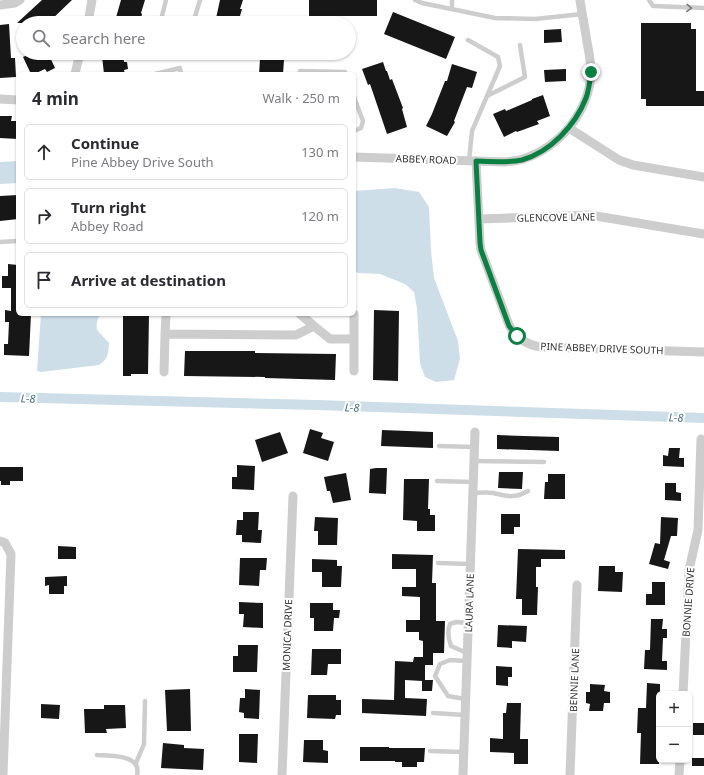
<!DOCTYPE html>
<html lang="en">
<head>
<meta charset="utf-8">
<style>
  body { margin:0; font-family:"Noto Sans",sans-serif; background:#f7f7f7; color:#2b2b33 }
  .controls { position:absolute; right:12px; bottom:12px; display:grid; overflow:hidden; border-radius:6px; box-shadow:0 1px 3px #0004 }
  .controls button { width:36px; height:36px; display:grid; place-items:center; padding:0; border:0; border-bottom:1px solid #e1e1e2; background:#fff; color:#2b2b33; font:20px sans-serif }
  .stop { position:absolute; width:12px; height:12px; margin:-9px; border:3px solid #0b8043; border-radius:50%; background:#fff }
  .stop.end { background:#0b8043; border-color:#fff; box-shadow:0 1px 4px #0008 }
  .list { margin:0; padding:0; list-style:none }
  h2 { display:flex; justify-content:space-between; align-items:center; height:52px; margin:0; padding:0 16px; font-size:17px }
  h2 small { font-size:13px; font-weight:400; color:#7c7c81 }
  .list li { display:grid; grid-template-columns:26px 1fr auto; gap:12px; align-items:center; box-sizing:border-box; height:56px; margin:0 8px 8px; padding:0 8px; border:1px solid #e1e1e2; border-radius:6px }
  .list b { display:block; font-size:15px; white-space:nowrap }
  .list p { margin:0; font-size:13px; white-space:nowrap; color:#7c7c81 }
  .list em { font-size:13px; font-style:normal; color:#7c7c81 }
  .icon { flex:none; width:22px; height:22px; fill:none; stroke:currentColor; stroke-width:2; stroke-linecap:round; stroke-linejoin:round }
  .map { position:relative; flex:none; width:704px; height:775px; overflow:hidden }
  .search { position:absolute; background:#fff; box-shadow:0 1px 3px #0004; left:16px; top:16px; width:340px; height:44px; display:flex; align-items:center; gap:10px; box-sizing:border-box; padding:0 14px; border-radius:22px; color:#7c7c81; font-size:15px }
  .panel { position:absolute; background:#fff; box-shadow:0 1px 3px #0004; left:16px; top:72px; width:340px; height:244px; border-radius:6px }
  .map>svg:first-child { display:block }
  .water { fill:#cddee9 }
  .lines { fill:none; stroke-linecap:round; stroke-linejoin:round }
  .canal { stroke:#cddee9; stroke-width:10 }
  .building { fill:#171717 }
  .lane { stroke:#cdcdcd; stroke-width:4.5 }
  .street { stroke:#cdcdcd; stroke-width:9 }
  .oneway { stroke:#777 }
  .route { stroke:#0b8043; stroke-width:5 }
  .labels { text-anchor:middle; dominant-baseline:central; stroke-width:4; stroke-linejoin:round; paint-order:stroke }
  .street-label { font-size:10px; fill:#303030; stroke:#fff }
  .water-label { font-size:11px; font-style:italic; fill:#466f8a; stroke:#fff }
</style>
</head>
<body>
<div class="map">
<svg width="704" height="775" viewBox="0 0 704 775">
  <rect width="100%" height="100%" fill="#fff"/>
  <path class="water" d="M18 161V183L0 184V162Z
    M395 188 419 192 429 207 431 251 434 278 458 341 460 359 454 380 436 382 425 377 420 363 417 308 414 292 405 284 380 274 358 273 354 271V191Z
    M41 314H101C97 319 96 324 97 330L109 343C108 354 109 358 99 365L41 372 37 371Z"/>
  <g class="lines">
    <path class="canal" d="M0 397 317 405 704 418"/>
  </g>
  <path class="building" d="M42 0H72L48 23H17Z
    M121 0H145L141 13 142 14 140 23H119L115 21Z
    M220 0H243L240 9H242L238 23H215Z
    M309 0H377V16H309Z
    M393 12 455 37 446 59 384 34Z
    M641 23H691V29H696V91H704V106H646V99H641Z
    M9 24 11 58H15L16 77 0 78V25Z
    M561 29 562 42 544 43V30Z
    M32 53H48L55 68 47 72 45 69 34 74H31L23 57Z
    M123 53 124 62H127L128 69 124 70 125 74H104L102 56Z
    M260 59 284 60 283 74H259Z
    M383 62 386 71H387L390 80 392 79 403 108 402 109 407 127 387 134 370 84 368 85 362 69Z
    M452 64 477 72 472 88 467 87 454 121 455 122 447 136 426 126 432 114 445 81H447Z
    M566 69V81L545 82 544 70Z
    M543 95 550 116 537 121 539 124 517 132 516 131 504 137 493 114 505 109 506 111 532 100V99Z
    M0 116H12L11 121H18V139L0 138Z
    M18 195V219L0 221V196Z
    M8 264 18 265V314H31L29 356 4 355V344H8L9 322H5V310L11 311V288H2V276H8Z
    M374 310 399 311 398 381 373 380Z
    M123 314H149L148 374H131V376H123Z
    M185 351H255V353L336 354 335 380 265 378V377L184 376Z
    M310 429 323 433 321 438 334 442 328 461 303 453Z
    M382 430 433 432V448L381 446Z
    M280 432 288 453 262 462 255 440Z
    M497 435 524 436 559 437V451L497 449Z
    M669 448H680L679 458H684V467L663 466V455L668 456Z
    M237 465 255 466 254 490 232 489V477H237Z
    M0 467H23V481H10V485H1V481H0Z
    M376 468H387L386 494 369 493 370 469Z
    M499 472H523L522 489 498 488Z
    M346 473 351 500 333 503 330 491H327L324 477Z
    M548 474H565V499H544L545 482H548Z
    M404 479H429L428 509H430V515H435V531H417V521L403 520Z
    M665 483H676V492L681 493V501L665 500Z
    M243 512H259L258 530H262L261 543 242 542V535H236L237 520H243Z
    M501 514H520V527H514V534H501Z
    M315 517 338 518 337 545H318V531H314Z
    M661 517 678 518 677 536H671L664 560 670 562 668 569 649 564 655 543 660 544Z
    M58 546 76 547V559H58Z
    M518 549 565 550V559H541V567H536V587H538L537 615H522V599H516Z
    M392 554 433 555 432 583H436V621H445L444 653H433V665H425V680H433L432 691H422V681L405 680V698L427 699 426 716 362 713V699L394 700 395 661 413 662 414 657H423V641L419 640V632H406V620H420V597L402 596V587H416V569H392Z
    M240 558H267L266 570H260L259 586 239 585Z
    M312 559 337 560V566H342L341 587H322V572H312Z
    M599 566H615V572H623L622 592 598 591Z
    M67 576V586H64V594H49V585L45 586V577Z
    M652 582H665V605H646V594H652Z
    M239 602 263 603V628L243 627 244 614H239Z
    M310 603H333V610H340L339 618H334L333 631H314V618H310Z
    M651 619H663L662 629H667V638H663L662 661H667V670L644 669 645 650H650Z
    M498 625 527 626 526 642 512 641V648L497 647Z
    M238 645H258L257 672H233V656H238Z
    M312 649H341V664H328L327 675H311Z
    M496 666 512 667V677H508V686L496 685Z
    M647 683 660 684V694H659L658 725 659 734H658L657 757H659V764H640L641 733H637L638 708H646Z
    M590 684 605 685 604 691 610 692V703H604L603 711H589L590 704 586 703V692H590Z
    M190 689 191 731H167L165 690Z
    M245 689 260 690 259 719 244 718V713L239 712 240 698H245Z
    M308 695H336V700H341V715H336L335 719 307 718Z
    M507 703H521L520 739H528V764H514V753L490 752V738L503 739V713H506Z
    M41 704 60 705 59 719 41 718Z
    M104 705H125L126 728 106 729 107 733H85L84 709H104Z
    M693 723H704V735H693Z
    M239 734H258L257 763 239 762Z
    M304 740H323V750L328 751V763L303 762Z
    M163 743 184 745V748L204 749 203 770 161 768Z
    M360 747H389V748H425L424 762H417V767H402V762H395V761H360Z
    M692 758H704V766H692Z"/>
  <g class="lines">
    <path class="lane" d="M415 0 422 3 495 18 535 19 582 14
      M649 0 653 6 704 8
      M452 9V0
      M163 23 162 16 166 0
      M193 23 200 0
      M468 40 498 57 500 66 472 131 469 161
      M155 74 180 68 181 74
      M300 74V71L345 72V74
      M487 96 525 77 520 45
      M354 97 363 121 361 128 354 131
      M0 242 18 241
      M439 446 474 447
      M474 461 544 462
      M437 481 473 482
      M473 493C479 493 486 492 493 493 507 496 514 499 528 491
      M438 563 470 564
      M467 653 451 646C448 638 447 631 450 624L456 622 468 623
      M465 699 448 696 435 676 440 664 450 660 467 661
      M433 713 465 715
      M430 751 463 752
      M97 755C110 756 142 754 137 775
      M136 763 144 744 145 701"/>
    <path class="street" d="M0 5 15 3 20 0
      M88 23 92 0
      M75 74 80 53
      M0 99 18 100
      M569 128 619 160 633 165 704 177
      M354 157 505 162C511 161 517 161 523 159 560 147 589 112 591 73 591 63 589 52 587 42 585 28 582 14 580 0
      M476 161 480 243 481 250 509 325C516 338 526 345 541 347L704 352
      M479 219 590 215 704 234
      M166 314 165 334 296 335 314 326 300 314
      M354 314V339
      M314 326 330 339H354V371
      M164 372 165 334
      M0 541 5 543 11 554 3 775
      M683 694 689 570 698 530 701 439
      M282 775 293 496
      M463 775 475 432
      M570 775 577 585
      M679 775 680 760"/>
  </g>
  <defs><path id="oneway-chevron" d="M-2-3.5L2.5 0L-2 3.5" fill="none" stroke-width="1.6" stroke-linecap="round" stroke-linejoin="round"/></defs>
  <use class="oneway" href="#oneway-chevron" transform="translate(689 8) rotate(2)"/>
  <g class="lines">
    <path class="route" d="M517 336 509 326 481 250 480 243 476 161C491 162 507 163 522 160 550 152 575 126 586 98 589 90 590 81 591 72"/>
  </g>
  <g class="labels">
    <g class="street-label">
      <text transform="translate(426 159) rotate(2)">ABBEY ROAD</text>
      <text transform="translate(556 217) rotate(-1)">GLENCOVE LANE</text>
      <text transform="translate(602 348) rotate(2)">PINE ABBEY DRIVE SOUTH</text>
      <text transform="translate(688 602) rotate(-86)">BONNIE DRIVE</text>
      <text transform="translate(469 603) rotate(-88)">LAURA LANE</text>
      <text transform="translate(287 635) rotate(-88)">MONICA DRIVE</text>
      <text transform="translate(574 680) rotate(-88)">BENNIE LANE</text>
    </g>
    <g class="water-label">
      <text transform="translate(28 398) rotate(2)">L-8</text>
      <text transform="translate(352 407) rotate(2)">L-8</text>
      <text transform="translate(676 417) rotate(2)">L-8</text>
    </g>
  </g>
</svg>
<div class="controls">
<button>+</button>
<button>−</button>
</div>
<div class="stop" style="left:517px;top:336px"></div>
<div class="stop end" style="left:591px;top:72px"></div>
<div class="search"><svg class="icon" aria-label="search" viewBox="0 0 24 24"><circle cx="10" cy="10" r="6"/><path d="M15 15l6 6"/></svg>Search here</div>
<section class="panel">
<h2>4 min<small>Walk · 250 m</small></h2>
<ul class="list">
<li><svg class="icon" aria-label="ahead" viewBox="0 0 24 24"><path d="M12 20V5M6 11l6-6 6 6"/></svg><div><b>Continue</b><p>Pine Abbey Drive South</p></div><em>130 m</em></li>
<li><svg class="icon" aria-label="right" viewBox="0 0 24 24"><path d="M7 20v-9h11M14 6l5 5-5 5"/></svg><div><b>Turn right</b><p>Abbey Road</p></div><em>120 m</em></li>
<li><svg class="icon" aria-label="arrive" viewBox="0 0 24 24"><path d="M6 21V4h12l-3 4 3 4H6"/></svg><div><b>Arrive at destination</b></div></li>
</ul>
</section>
</div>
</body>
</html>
